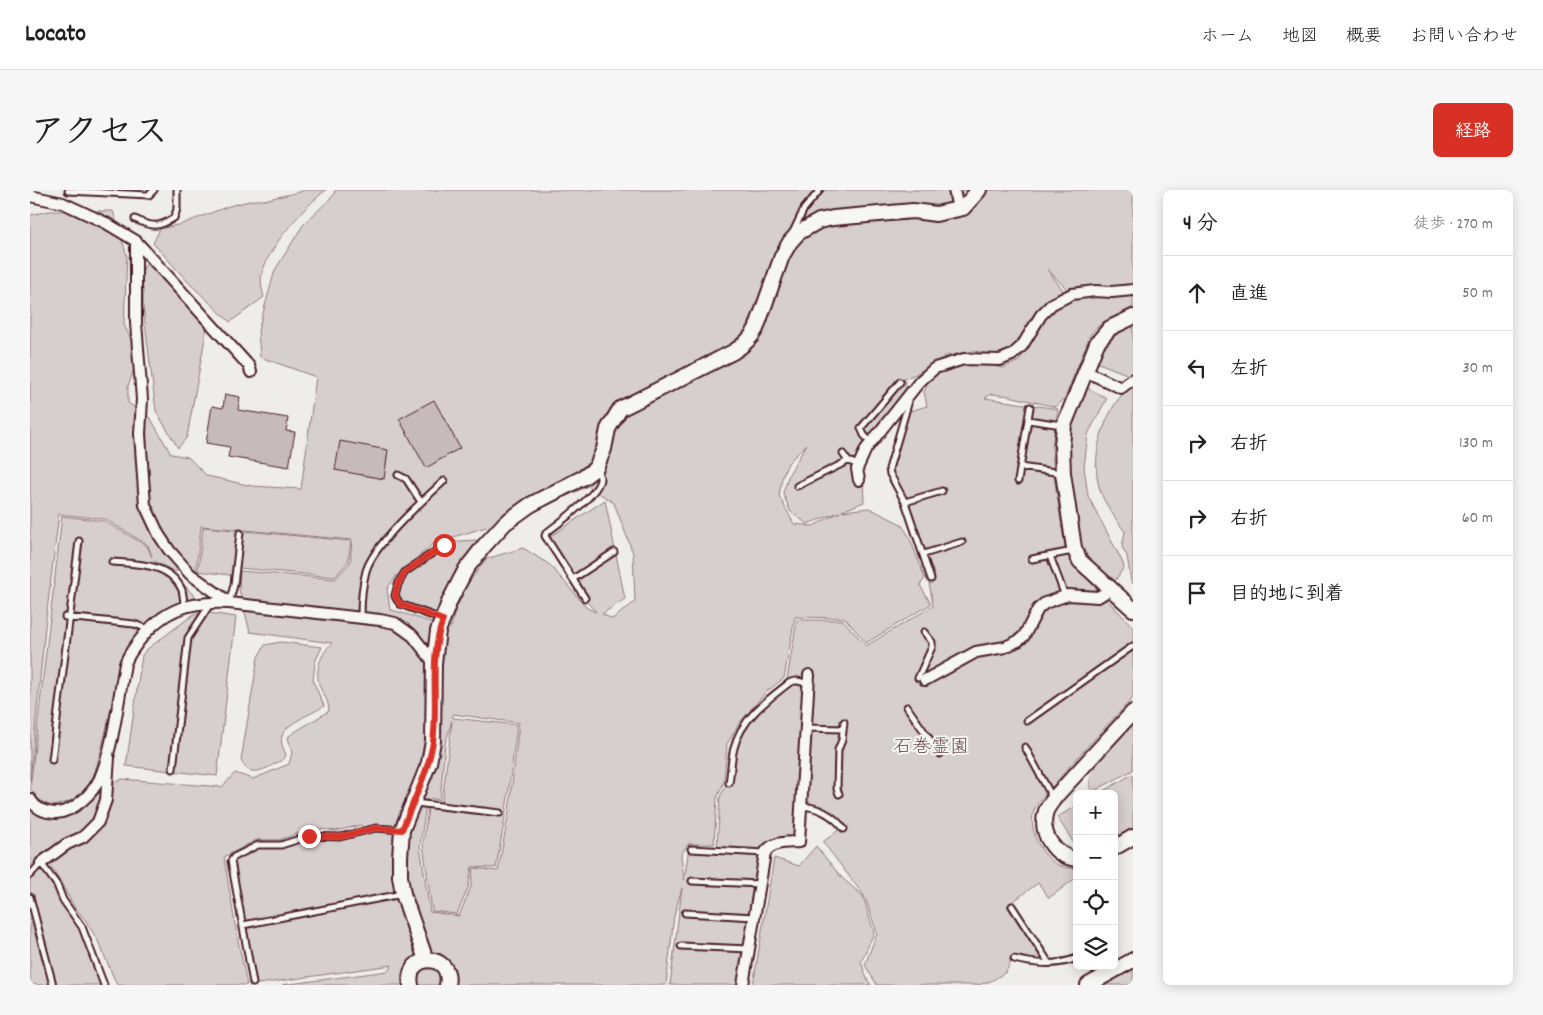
<!DOCTYPE html>
<html lang="ja">
<head>
<meta charset="utf-8">
<style>
  body { margin:0; font-family:Dekko,"Klee One",sans-serif; background:#f6f6f6; color:#222 }
  .controls { position:absolute; right:15px; bottom:15px; display:grid; overflow:hidden; border-radius:8px; box-shadow:0 2px 12px #0003 }
  .controls button { width:45px; height:45px; display:grid; place-items:center; padding:0; border:0; border-bottom:1px solid #e0e0e0; background:#fff; color:#222; font:25px sans-serif }
  .stop { position:absolute; width:15px; height:15px; margin:-11px; border:4px solid #d93025; border-radius:50%; background:#fff }
  .stop.end { background:#d93025; border-color:#fff; box-shadow:0 1px 5px #0008 }
  .list { margin:0; padding:0; list-style:none }
  h2 { display:flex; justify-content:space-between; align-items:center; height:65px; margin:0; padding:0 20px; font-size:21px }
  h2 small { font-size:16px; font-weight:400; color:#767676 }
  .list li { display:grid; grid-template-columns:32px 1fr auto; gap:15px; align-items:center; box-sizing:border-box; height:75px; padding:0 20px; border-top:1px solid #e0e0e0 }
  .list b { display:block; font-size:19px; white-space:nowrap }
  .list em { font-size:16px; font-style:normal; color:#767676 }
  .icon { flex:none; width:28px; height:28px; fill:none; stroke:currentColor; stroke-width:2; stroke-linecap:round; stroke-linejoin:round }
  .map { position:relative; flex:none; width:1103px; height:795px; overflow:hidden; border-radius:8px }
  header { display:flex; align-items:center; gap:30px; box-sizing:border-box; height:70px; padding:0 25px; background:#fff; border-bottom:1px solid #e0e0e0 }
  header strong { font-size:24px }
  nav { display:flex; gap:28px; margin-inline-start:auto; font-size:18px }
  .intro { display:flex; align-items:center; justify-content:space-between; box-sizing:border-box; height:120px; padding:0 30px }
  h1 { margin:0; font-size:35px }
  .button { padding:12px 22px; border-radius:8px; background:#d93025; color:#fff; font-size:18px; font-weight:700 }
  main { display:flex; gap:30px; padding:0 30px }
  aside { flex:1; background:#fff; border-radius:8px; box-shadow:0 2px 12px #0003 }
  .map>svg:first-child { display:block }
  .green { fill:#d7cfce; stroke:#90777c; fill-rule:evenodd }
  .building { fill:#c6babb; stroke:#4a1f2b }
  .lines { fill:none; stroke-linecap:round; stroke-linejoin:round }
  .lane-casing { stroke:#4a1f2b; stroke-width:9 }
  .street-casing { stroke:#4a1f2b; stroke-width:14 }
  .secondary-casing { stroke:#4a1f2b; stroke-width:18 }
  .lane { stroke:#f6f6f2; stroke-width:5 }
  .street { stroke:#f6f6f2; stroke-width:10 }
  .secondary { stroke:#f6f6f2; stroke-width:14 }
  .route { stroke:#d93025; stroke-width:6 }
  .labels { text-anchor:middle; dominant-baseline:central; stroke-width:4; stroke-linejoin:round; paint-order:stroke }
  .park-label { font-size:19px; fill:#6d4b54; stroke:#f6f6f2 }
</style>
</head>
<body>
<header>
<strong>Locato</strong>
<nav><a>ホーム</a><a>地図</a><a>概要</a><a>お問い合わせ</a></nav>
</header>
<div class="intro"><h1>アクセス</h1><a class="button">経路</a></div>
<main>
<div class="map">
<svg width="1103" height="795" viewBox="0 0 1103 795">
  <rect width="100%" height="100%" fill="#efedea"/>
  <filter id="ink" filterUnits="userSpaceOnUse"><feTurbulence type="fractalNoise" baseFrequency=".02" numOctaves="2"/><feDisplacementMap in="SourceGraphic" scale="10" xChannelSelector="R" yChannelSelector="G"/><feConvolveMatrix kernelMatrix="1 2 1 2 8 2 1 2 1" color-interpolation-filters="sRGB"/></filter>
  <g filter="url(#ink)">
    <path class="green" d="M273 0H296C274 17 238 57 232 84 230 91 232 99 234 107L200 132 159 93 123 53 130 39 152 34 199 16 223 10H234L270 2Z
      M305 0H1103V117L1073 132 1061 143 1035 208 1026 217 979 206 961 204 955 208 1028 219 1022 256 1024 286 1035 357 1040 371 1103 437V508C1076 537 1048 565 1023 596 1016 603 1005 614 1003 624 1001 637 1005 649 1012 660 1023 675 1029 677 1047 679V687L1019 708 1008 693 977 716 1009 765 1004 770 983 766 976 782 961 791 948 795H847L835 775 847 743 835 707 793 652 810 639 791 623 775 619 773 655 747 657 739 663 717 795H640L652 698 644 726 636 795H252L358 781 362 775 221 795 198 670 202 665 227 653 254 652 276 644 296 643 308 645 334 638 331 635 306 641 283 638 249 650H226L194 667 206 740 217 795H87L68 751 56 731 43 715 30 691 13 663 0 677V619L15 628H35L54 618 71 601 92 589 192 597 205 583 223 589 259 574 262 563 258 547 263 543 299 521C298 506 292 505 289 494 285 479 291 464 302 453L220 442 209 399 210 381 305 389 320 373 322 350 171 336 166 381H143L124 371 146 386 167 409C159 411 150 413 142 416 125 424 99 450 92 467 89 474 89 483 87 490 82 511 68 590 54 602 48 608 39 612 31 614 17 619 7 609 0 598L32 326 74 331 117 356 122 367 118 355 75 329 29 324 15 437 0 591V25L19 21H83L97 66 94 135 109 165 98 196V213L121 229 141 264 158 267 177 286 222 296 271 299 286 187 230 167 228 141 245 80 273 35 304 5ZM1017 79 1036 98 1031 115 1017 127 989 171 972 178 951 173 932 172 910 179 899 188 894 202 897 216 873 223 856 283C878 324 897 370 903 416L836 456 813 430H767L757 489 728 514 713 533 701 557 697 594 690 607 687 658 659 657 654 690 651 665 658 654H684L687 608 694 592 697 554 710 532 736 502 754 488 765 427 815 428 836 453 901 414 890 395 895 388 879 346 871 334 839 318 812 321 834 312 833 290 824 292C823 283 823 274 827 265 839 241 860 220 877 199L874 189 886 184 916 166 944 161 961 164 975 163 987 156 1016 114 1033 100ZM777 254 759 284 753 303 760 321 777 334 810 322 783 336 764 334 749 306 752 288 758 273ZM558 296 584 313 603 363 605 412 582 429 572 424 595 409 575 310 515 350 556 411 566 422 557 418 520 375 493 358 456 369 437 395 425 421 421 437C400 434 381 424 360 420L357 399 366 386 404 353 499 324ZM423 524 489 533 479 621 468 681 443 678 441 697 429 726 400 722 390 656 397 608 410 610 415 554 422 531 412 612 399 611 393 654 402 721 427 724 438 698 442 677 466 678 476 621 487 535 423 528Z
      M118 70 139 97 177 137 157 247 148 258 126 221 113 117V99L109 87Z
      M1103 136V184L1099 185 1066 172 1077 150Z
      M1103 194V394L1101 391 1097 366 1092 357 1095 342C1087 330 1076 316 1071 303 1060 273 1070 237 1087 211 1091 205 1098 200 1103 194Z
      M1055 197 1077 208 1058 244 1054 277 1058 306 1092 371 1094 377 1083 394 1062 374 1050 359 1037 278 1039 244 1044 224Z
      M173 337 321 351 318 372 305 387 209 378 208 386 168 381Z
      M447 350 431 375 403 431 374 420 363 412 361 404 367 389 412 352Z
      M179 423 206 427 187 586 96 576 112 465 116 460 164 424Z
      M251 452 292 457 285 472 283 491 294 516C284 523 254 534 252 546 250 552 254 560 256 565L254 569C240 576 219 592 211 570L228 467 235 455Z
      M1103 533V580L1062 602C1061 600 1060 597 1060 595 1059 574 1090 547 1103 533Z
      M1103 584V639L1084 649V604H1068Z
      M1047 616V658L1027 627Z
      M786 656 812 688 833 706 844 743 831 772 837 789 841 795H723L744 668 769 676Z
      M18 678 28 693 39 716 55 737 77 795H21L0 717V683Z
      M0 728 20 795H0Z
      M1103 775V795H1072Z"/>
    <path class="building" d="M195 204 210 207 208 220 258 228 256 241 265 242 259 277 198 267 200 257 176 253 182 216 193 218Z
      M404 210 430 258 396 278 369 229Z
      M310 251 358 260 354 289 305 280Z"/>
    <g class="lines">
      <defs>
        <path id="lane" d="M38 1 119 5 124 0
          M105 29C121 37 128 38 144 28L147 19V0
          M763 42 774 19 790 0
          M877 208 878 214 859 279 860 284 875 312 901 389
          M998 230 1032 235
          M841 253 834 245 831 238 870 192
          M813 264 818 271 829 275
          M990 277 1032 283
          M368 285 376 289 391 312
          M988 291 1000 217
          M767 296 818 271
          M875 312 912 301
          M894 364 932 352
          M1020 366 1035 406
          M1002 369 1043 361
          M82 372C107 374 140 373 152 400 153 405 154 411 154 416
          M543 389 584 362
          M555 408 515 346 516 343C528 334 572 302 570 287 570 287 567 280 567 280
          M199 413 204 395 210 343
          M35 427 104 434 118 439
          M331 427C331 412 332 396 336 381 344 354 392 311 414 291
          M412 429 370 414 365 406 368 394 375 382 414 355
          M888 488 902 457V452L894 442
          M877 517 910 564
          M997 531 1103 456
          M776 538 813 539
          M995 557 1022 607
          M22 570 49 351
          M143 579 158 448 181 413
          M699 593C701 582 701 569 704 558 711 529 737 510 759 493 766 489 771 492 778 494
          M809 604 807 599 808 560 812 550 814 532
          M385 613 470 623
          M771 616C789 617 803 625 814 639
          M661 659 735 663
          M0 685 11 673 27 695 33 710 52 737 74 795
          M662 691 730 694
          M0 707 23 795
          M982 716 1019 773
          M655 723 724 727
          M213 735 372 704
          M651 756 719 759
          M984 769C1004 774 1027 776 1047 768
          M223 793 201 671 204 667 228 655H251L279 646 310 647 346 638 372 640"/>
        <path id="street" d="M924 0 928 19
          M0 6 33 13 76 33 106 51 219 176 221 182
          M106 51V133L112 209 110 244 115 315 129 345 139 360 160 384 199 412
          M1055 181 1091 198 1103 189
          M829 290 827 279 836 259 890 191 905 178 934 169 970 170 982 165 992 156 1011 125 1022 114 1042 104 1065 101 1082 102 1103 100
          M895 490 946 462 975 457 988 451 994 446 1008 419 1015 413 1038 405 1068 407 1081 399
          M0 609C6 619 15 623 26 623 44 622 63 603 70 588 84 554 88 511 95 474 98 465 103 459 109 451 133 419 159 411 199 413L350 430 365 433 383 446 404 473
          M11 673 37 654 53 647 68 632 76 610 79 568
          M713 795 735 663C742 651 757 653 769 652L779 485"/>
        <path id="secondary" d="M1103 127 1080 138 1067 153 1034 235 1032 255 1033 283 1044 358 1050 371 1103 419
          M1084 658 1103 647
          M1047 669C1024 667 1009 643 1016 621 1018 616 1022 612 1025 607L1103 522
          M396 770 373 704 370 686V667L372 640 399 573 403 551 404 473 408 441 420 410 436 379 454 356 475 333 500 315 554 287 566 278 574 259 578 239 590 219 703 162C713 156 720 150 726 139L752 66 760 52 768 43 789 31 803 28 883 21 906 24 933 18 949 0
          M381 795C374 762 424 762 417 795
          M1058 795 1103 770"/>
      </defs>
      <use href="#lane" class="lane-casing"/>
      <use href="#street" class="street-casing"/>
      <use href="#secondary" class="secondary-casing"/>
      <use href="#lane" class="lane"/>
      <use href="#street" class="street"/>
      <use href="#secondary" class="secondary"/>
    </g>
  </g>
  <g class="lines" filter="url(#ink)">
    <path class="route" d="M279 646 310 647 346 638 372 640C383 611 398 583 403 552 409 512 398 469 413 430L370 414 365 406 368 394 375 382 414 355"/>
  </g>
  <g class="labels">
    <g class="park-label">
      <text x="901" y="558">石巻霊園</text>
    </g>
  </g>
</svg>
<div class="controls">
<button>+</button>
<button>−</button>
<button><svg class="icon" aria-label="locate" viewBox="0 0 24 24"><circle cx="12" cy="12" r="6"/><path d="M12 2v4M12 18v4M2 12h4M18 12h4"/></svg></button>
<button><svg class="icon" aria-label="layers" viewBox="0 0 24 24"><path d="M12 4l9 5-9 5-9-5zM3 14l9 5 9-5"/></svg></button>
</div>
<div class="stop" style="left:414px;top:355px"></div>
<div class="stop end" style="left:279px;top:646px"></div>
</div>
<aside>
<h2>4 分<small>徒歩 · 270 m</small></h2>
<ul class="list">
<li><svg class="icon" aria-label="ahead" viewBox="0 0 24 24"><path d="M12 20V5M6 11l6-6 6 6"/></svg><div><b>直進</b></div><em>50 m</em></li>
<li><svg class="icon" aria-label="left" viewBox="0 0 24 24"><path d="M17 20v-9H6M10 6l-5 5 5 5"/></svg><div><b>左折</b></div><em>30 m</em></li>
<li><svg class="icon" aria-label="right" viewBox="0 0 24 24"><path d="M7 20v-9h11M14 6l5 5-5 5"/></svg><div><b>右折</b></div><em>130 m</em></li>
<li><svg class="icon" aria-label="right" viewBox="0 0 24 24"><path d="M7 20v-9h11M14 6l5 5-5 5"/></svg><div><b>右折</b></div><em>60 m</em></li>
<li><svg class="icon" aria-label="arrive" viewBox="0 0 24 24"><path d="M6 21V4h12l-3 4 3 4H6"/></svg><div><b>目的地に到着</b></div></li>
</ul>
</aside>
</main>
</body>
</html>
